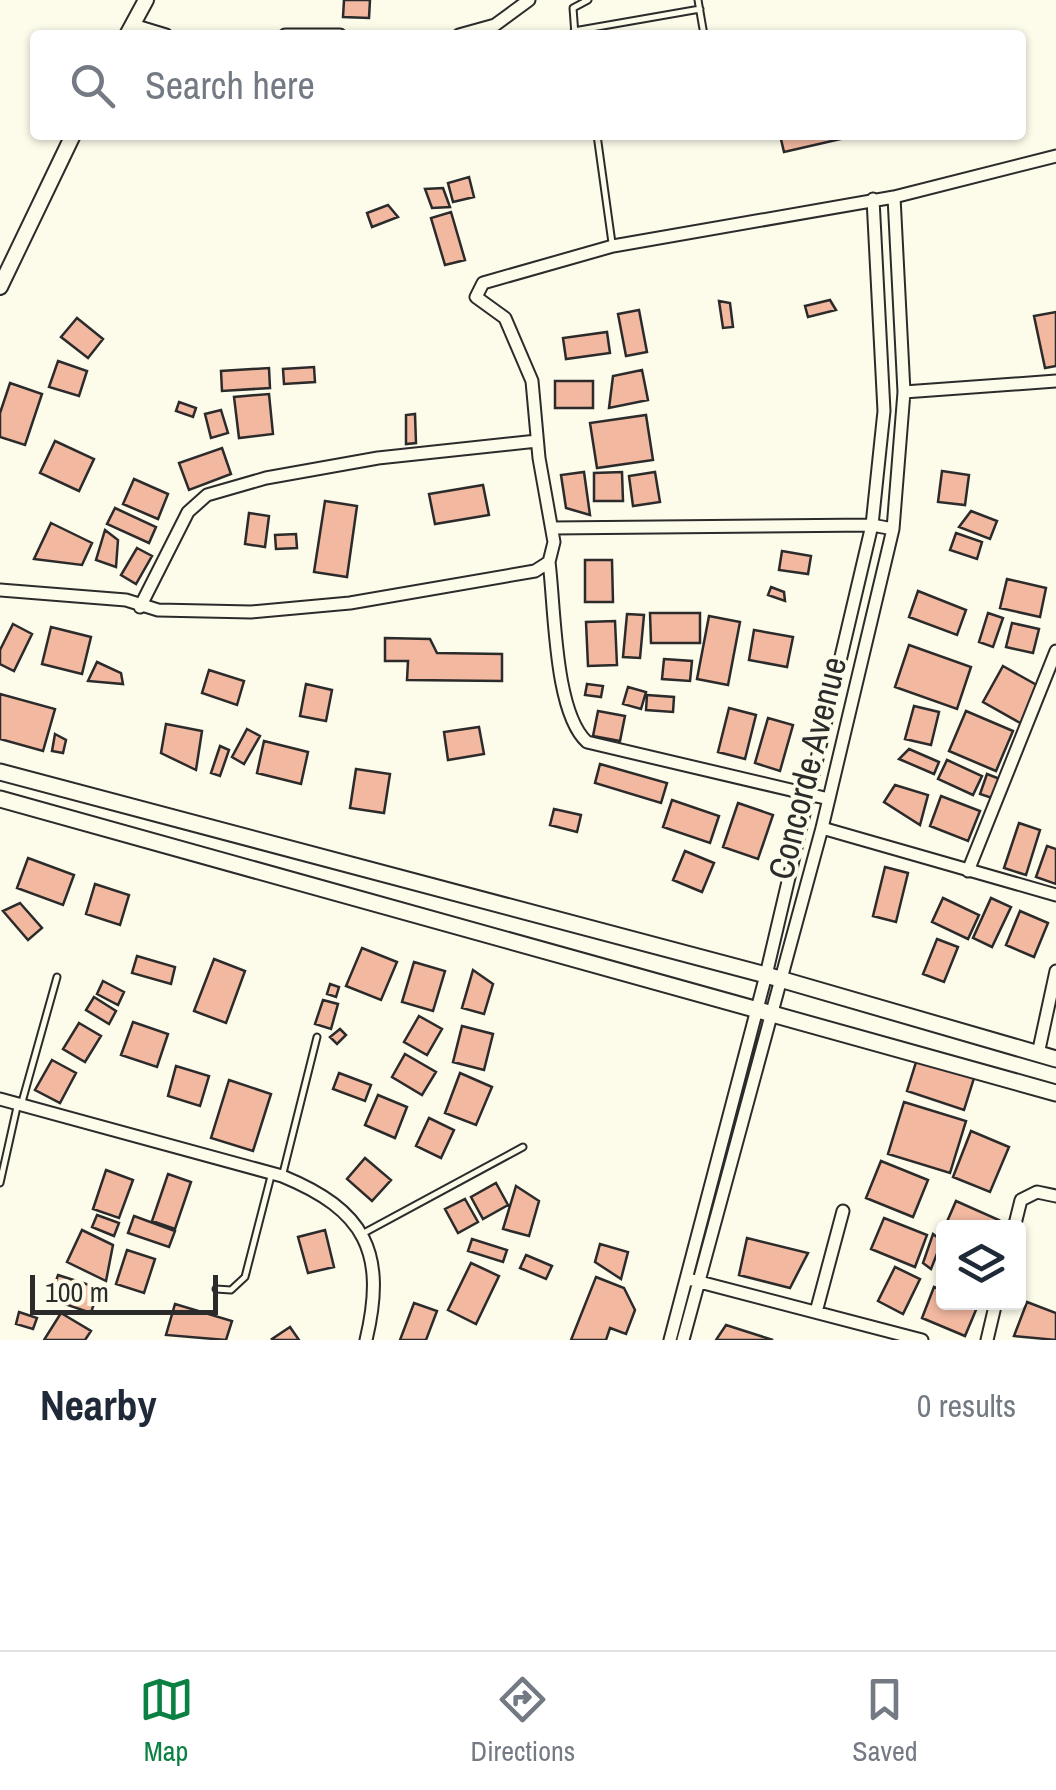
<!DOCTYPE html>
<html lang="en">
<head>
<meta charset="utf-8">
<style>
  body { margin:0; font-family:"Archivo Narrow",sans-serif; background:#f2f2f3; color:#1f2937 }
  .controls { position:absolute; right:30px; bottom:30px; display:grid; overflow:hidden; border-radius:10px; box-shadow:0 2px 8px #0004 }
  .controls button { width:90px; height:90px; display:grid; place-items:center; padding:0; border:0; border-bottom:2px solid #e0e1e3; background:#fff; color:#1f2937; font:50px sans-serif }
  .scale { position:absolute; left:30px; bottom:25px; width:188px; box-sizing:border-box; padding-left:10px; border:5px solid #2b2b2b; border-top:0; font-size:28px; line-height:35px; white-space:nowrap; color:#2b2b2b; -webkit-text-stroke:8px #fdfbea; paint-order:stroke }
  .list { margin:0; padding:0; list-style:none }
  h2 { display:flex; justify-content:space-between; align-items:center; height:130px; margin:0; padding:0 40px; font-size:42px }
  h2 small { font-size:32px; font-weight:400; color:#747a83 }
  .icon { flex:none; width:55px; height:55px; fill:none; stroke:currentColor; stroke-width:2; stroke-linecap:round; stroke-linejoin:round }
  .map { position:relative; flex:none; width:1056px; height:1340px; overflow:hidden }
  .search { position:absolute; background:#fff; box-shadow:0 2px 8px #0004; left:30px; right:30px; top:30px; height:110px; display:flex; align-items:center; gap:25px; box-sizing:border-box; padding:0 35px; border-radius:10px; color:#747a83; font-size:38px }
  .sheet { height:310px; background:#fff }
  nav { display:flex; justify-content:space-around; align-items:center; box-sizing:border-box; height:140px; border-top:2px solid #e0e1e3; background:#fff; font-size:28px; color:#747a83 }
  nav a { display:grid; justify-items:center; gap:5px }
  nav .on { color:#0b8043 }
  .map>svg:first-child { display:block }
  .building { fill:#f2b8a0; stroke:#2b2b2b; stroke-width:2.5 }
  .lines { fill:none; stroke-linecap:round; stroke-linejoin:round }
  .service-casing { stroke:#2b2b2b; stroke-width:9 }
  .minor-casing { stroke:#2b2b2b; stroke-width:15 }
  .tertiary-casing { stroke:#2b2b2b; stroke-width:18 }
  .secondary-casing { stroke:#2b2b2b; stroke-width:19 }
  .service { stroke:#fdfbea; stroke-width:5 }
  .minor { stroke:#fdfbea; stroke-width:11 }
  .tertiary { stroke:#fdfbea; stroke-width:14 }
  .secondary { stroke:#fdfbea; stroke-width:15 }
  .labels { text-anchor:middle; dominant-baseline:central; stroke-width:8; stroke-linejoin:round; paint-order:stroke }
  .street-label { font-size:35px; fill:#2b2b2b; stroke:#fdfbea }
</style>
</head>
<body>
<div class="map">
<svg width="1056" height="1340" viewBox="0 0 1056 1340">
  <rect width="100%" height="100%" fill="#fdfbea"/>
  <path class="building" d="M344 0H370L369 18 343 17Z
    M780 135H858L784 152Z
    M469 177 474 197 453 202 448 183Z
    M443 188 450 207 432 208 425 189Z
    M388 205 398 217 372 227 367 213Z
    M451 212 465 260 445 265 431 218Z
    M830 300 836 310 808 317 805 306Z
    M719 301 730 303 733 327 723 328Z
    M639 310 647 352 626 356 618 314Z
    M1056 312V366L1045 368 1034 316Z
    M77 318 103 339 88 358 61 337Z
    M607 332 610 353 566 359 563 338Z
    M58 361 87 371 79 396 49 387Z
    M314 367 315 382 284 384 283 369Z
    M269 368 270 388 222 391 221 371Z
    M642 370 648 400 609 408 613 376Z
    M555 381H593V408H555Z
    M10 383 42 394 25 445 0 437V413Z
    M269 394 273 434 239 438 234 397Z
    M179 402 196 408 193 417 176 411Z
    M221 410 228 433 211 438 205 414Z
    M415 414 416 443 406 444V415Z
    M646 415 653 460 597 468 590 423Z
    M55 441 94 459 79 491 40 473Z
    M222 448 231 474 189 490 179 463Z
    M942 471 969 475 965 505 938 502Z
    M584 472 590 515 566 508 561 475Z
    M622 472 623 501H594V473Z
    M655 472 660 502 633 506 629 476Z
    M134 479 168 494 158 519 123 504Z
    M483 485 489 515 435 524 429 494Z
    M325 501 357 506 347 577 314 572Z
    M115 508 156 527 149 543 107 524Z
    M971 511 997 521 990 539 959 527Z
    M249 513 269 516 265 547 245 544Z
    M51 523 92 543 82 565 34 559Z
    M105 530 118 540 116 567 96 560Z
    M956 533 982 542 977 559 950 550Z
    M296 534 297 548 276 549 275 535Z
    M137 548 152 556 136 584 121 575Z
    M782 551 811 556 808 574 779 570Z
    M585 560H612L613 602H585Z
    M1007 579 1046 588 1040 617 1000 608Z
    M771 587 784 592 785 601 768 595Z
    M918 591 966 610 957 635 909 617Z
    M650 613H700V643H651Z
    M988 613 1003 618 993 647 979 642Z
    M627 614 644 615 640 658 623 657Z
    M709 616 740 622 728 685 697 679Z
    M615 621 617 665 588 666 586 622Z
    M1012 623 1039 629 1033 653 1006 647Z
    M13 624 32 634 14 671 0 664V650Z
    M51 627 91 637 82 674 42 664Z
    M754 630 793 637 787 667 749 660Z
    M385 638 430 639 437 653 502 654V681L407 680 408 661H385Z
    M909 645 971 667 957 709 895 687Z
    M664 659 692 661 690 681 662 679Z
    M97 662 121 673 123 684 88 681Z
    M1003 666 1042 688 1022 724 983 702Z
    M209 670 244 681 237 705 202 693Z
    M306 684 332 690 326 721 300 716Z
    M587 684 603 686 601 697 585 695Z
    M628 687 646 692 641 709 623 704Z
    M0 694 55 709 43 751 0 739Z
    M647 695 674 697 673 712 646 710Z
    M914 706 939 712 931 745 905 739Z
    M729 708 756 715 745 759 718 752Z
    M598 711 625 716 620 741 593 736Z
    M966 711 1013 731 996 771 949 751Z
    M768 718 793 725 780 771 755 763Z
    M166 724 202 731 196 770 161 753Z
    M479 727 484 754 448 760 444 732Z
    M247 729 260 736 244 764 232 757Z
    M55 734 66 740 63 753 52 751Z
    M264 741 308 752 301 784 257 773Z
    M220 746 229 750 220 776 211 773Z
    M909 749 939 762 934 774 899 759Z
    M947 760 982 776 973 795 938 779Z
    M600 764 667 783 661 803 595 783Z
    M356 769 390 774 384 813 350 808Z
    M987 774 1000 779 992 798 980 794Z
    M895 785 928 795 920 825 884 802Z
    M941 796 980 811 968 841 930 826Z
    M672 800 719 816 710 843 663 827Z
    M738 803 773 815 758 859 723 847Z
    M554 809 581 815 577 832 550 825Z
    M1019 823 1040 830 1026 875 1004 868Z
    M1047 846 1056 849V884L1036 877Z
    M685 851 714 863 702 892 673 880Z
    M28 858 74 875 63 905 17 888Z
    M885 867 908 873 896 922 873 916Z
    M95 884 129 895 120 925 86 914Z
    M943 898 979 915 968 939 932 922Z
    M991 898 1011 907 992 947 973 938Z
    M20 903 42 928 28 940 3 911Z
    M1020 911 1048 923 1034 957 1006 945Z
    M937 939 958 947 944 982 923 974Z
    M362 948 397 962 381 1000 346 986Z
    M137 956 175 967 171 984 132 973Z
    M214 959 245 971 226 1023 194 1011Z
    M414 962 445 971 433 1011 402 1002Z
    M473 970 493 984 484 1014 462 1008Z
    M103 981 124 992 118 1005 97 994Z
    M330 984 339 987 336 997 327 994Z
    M94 997 116 1011 109 1024 86 1010Z
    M323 1000 338 1004 331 1029 315 1024Z
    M419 1016 442 1029 427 1055 404 1042Z
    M133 1022 168 1034 157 1067 121 1055Z
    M79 1023 101 1036 85 1062 63 1049Z
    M462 1026 493 1034 484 1070 453 1062Z
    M340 1029 346 1035 337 1044 330 1037Z
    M405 1054 436 1072 422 1095 392 1077Z
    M917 1059 974 1078 964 1110 907 1091Z
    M52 1060 76 1073 60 1103 35 1090Z
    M176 1066 209 1076 200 1106 168 1096Z
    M339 1073 371 1085 365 1101 333 1089Z
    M460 1073 492 1087 476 1125 445 1113Z
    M229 1080 271 1094 253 1151 211 1138Z
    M378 1095 407 1107 395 1138 365 1125Z
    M904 1102 966 1121 950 1173 888 1154Z
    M429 1118 454 1130 441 1158 416 1146Z
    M971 1131 1009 1147 990 1192 953 1177Z
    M365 1158 391 1180 372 1201 347 1179Z
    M881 1161 928 1180 913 1217 866 1198Z
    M106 1170 133 1180 119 1218 93 1209Z
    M168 1174 191 1182 175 1229 152 1221Z
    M496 1183 508 1205 483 1219 471 1197Z
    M516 1186 539 1201 529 1236 503 1229Z
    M465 1199 478 1222 458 1233 445 1209Z
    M956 1201 999 1220 995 1228 946 1224Z
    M97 1215 119 1223 114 1236 92 1227Z
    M134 1216 175 1231 169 1247 128 1233Z
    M884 1218 927 1235 915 1267 871 1249Z
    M82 1230 113 1245 106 1281 67 1262Z
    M325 1230 334 1267 308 1273 298 1237Z
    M933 1234 942 1241 931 1269 923 1263Z
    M747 1238 808 1253 790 1288 739 1275Z
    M472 1239 507 1250 503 1262 468 1251Z
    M600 1244 628 1252 621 1279 595 1262Z
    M127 1250 155 1259 144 1293 116 1284Z
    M526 1255 552 1266 546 1279 520 1268Z
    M471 1263 499 1276 476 1324 448 1310Z
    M895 1267 920 1279 903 1314 878 1301Z
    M58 1275 99 1288 91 1313 50 1299Z
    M596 1277 624 1288 635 1310 626 1334 610 1328 606 1340H571Z
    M934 1287 944 1291V1302L978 1305 965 1336 922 1318Z
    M1027 1302 1056 1313V1340L1014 1336Z
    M414 1303 437 1311 426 1340H400Z
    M175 1304 232 1321 226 1340 166 1335Z
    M19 1312 37 1318 33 1329 16 1324Z
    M61 1313 91 1331 85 1340H44Z
    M726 1325 773 1340H716Z
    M290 1327 299 1340H273L272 1339Z"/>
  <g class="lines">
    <defs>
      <path id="service" d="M698 0 704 35
        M574 31 700 9
        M575 35 573 8 588 0
        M597 135 612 243
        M22 1102 57 977
        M283 1173 317 1037
        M0 1183 17 1107
        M362 1234 523 1147
        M216 1289 231 1290 245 1277 271 1176"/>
      <path id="minor" d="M133 25 166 35
        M285 35H340
        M459 35 495 25 529 0
        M904 392 1056 381
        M552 528 872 525 893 529
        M549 562C555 608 554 712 587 742L829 799
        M0 590 126 600 158 610 251 612 350 603 535 571 549 562 554 542 539 458 532 381 505 318 476 297 483 283 613 246 894 197 1056 156
        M140 607 188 512 207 495 266 478 378 458 537 441
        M822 828 1056 895
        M968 871 1056 651
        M1038 1054 1056 971
        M0 1099 282 1176C365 1210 387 1252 366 1340
        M1014 1228 1021 1200 1037 1192 1056 1196
        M692 1280 922 1340
        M816 1312 843 1211
        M670 1340 766 975 872 525 884 411 873 199
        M683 1340 822 828 893 529 904 392 894 197
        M987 1340 996 1302"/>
      <path id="tertiary" d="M127 35 146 0
        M0 287 73 135"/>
      <path id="secondary" d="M0 772 766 975 1056 1059
        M0 799 1056 1093"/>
    </defs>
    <use href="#service" class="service-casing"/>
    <use href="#minor" class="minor-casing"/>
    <use href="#tertiary" class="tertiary-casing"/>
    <use href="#secondary" class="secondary-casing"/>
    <use href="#service" class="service"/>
    <use href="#minor" class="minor"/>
    <use href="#tertiary" class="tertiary"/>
    <use href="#secondary" class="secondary"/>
  </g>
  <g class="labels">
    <g class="street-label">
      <text transform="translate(807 768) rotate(-76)">Concorde Avenue</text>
    </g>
  </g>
</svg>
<div class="controls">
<button><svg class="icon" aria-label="layers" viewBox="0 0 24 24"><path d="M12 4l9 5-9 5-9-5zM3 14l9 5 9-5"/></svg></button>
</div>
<div class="scale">100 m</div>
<div class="search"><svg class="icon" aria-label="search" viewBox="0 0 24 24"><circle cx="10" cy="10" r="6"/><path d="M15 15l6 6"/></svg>Search here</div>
</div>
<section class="sheet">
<h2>Nearby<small>0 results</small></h2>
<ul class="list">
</ul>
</section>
<nav>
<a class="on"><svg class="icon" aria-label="map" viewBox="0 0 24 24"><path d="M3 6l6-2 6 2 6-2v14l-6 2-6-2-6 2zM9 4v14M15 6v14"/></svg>Map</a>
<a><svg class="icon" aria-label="directions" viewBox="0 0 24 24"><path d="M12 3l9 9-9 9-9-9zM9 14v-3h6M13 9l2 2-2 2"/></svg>Directions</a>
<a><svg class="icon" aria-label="saved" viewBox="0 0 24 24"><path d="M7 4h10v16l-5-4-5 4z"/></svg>Saved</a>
</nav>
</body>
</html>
